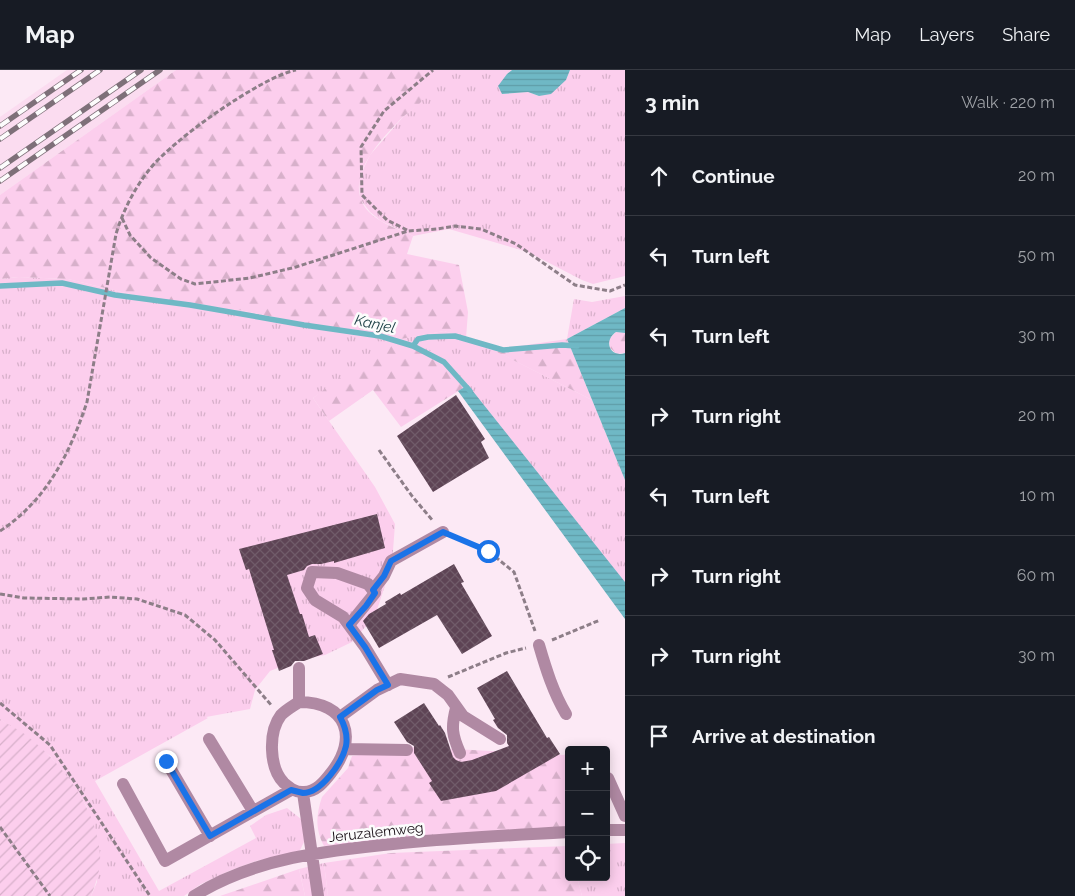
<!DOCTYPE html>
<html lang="en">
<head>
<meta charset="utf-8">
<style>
  body { margin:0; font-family:Raleway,sans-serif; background:#20242c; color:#f1f3f6 }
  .controls { position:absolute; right:15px; bottom:15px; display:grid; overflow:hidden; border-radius:5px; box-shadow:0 2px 12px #0003 }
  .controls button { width:45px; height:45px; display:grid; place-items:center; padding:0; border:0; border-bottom:1px solid #363941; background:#171b24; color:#f1f3f6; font:25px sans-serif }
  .stop { position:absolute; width:15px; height:15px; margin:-11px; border:4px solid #1a73e8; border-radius:50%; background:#fff }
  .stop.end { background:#1a73e8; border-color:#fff; box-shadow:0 1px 5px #0008 }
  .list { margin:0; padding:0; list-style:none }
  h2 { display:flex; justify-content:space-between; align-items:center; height:65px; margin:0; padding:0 20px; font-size:21px }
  h2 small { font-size:16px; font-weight:400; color:#9ea1a6 }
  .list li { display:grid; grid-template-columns:32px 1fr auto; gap:15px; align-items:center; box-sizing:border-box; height:80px; padding:0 20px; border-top:1px solid #363941 }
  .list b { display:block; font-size:19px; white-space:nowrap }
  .list em { font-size:16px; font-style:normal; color:#9ea1a6 }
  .icon { flex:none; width:28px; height:28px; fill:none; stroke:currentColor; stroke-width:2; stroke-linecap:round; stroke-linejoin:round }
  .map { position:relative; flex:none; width:625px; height:826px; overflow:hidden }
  header { display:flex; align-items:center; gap:30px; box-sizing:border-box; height:70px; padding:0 25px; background:#171b24; border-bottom:1px solid #363941 }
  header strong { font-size:24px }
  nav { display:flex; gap:28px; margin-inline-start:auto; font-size:18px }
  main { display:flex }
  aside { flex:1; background:#171b24 }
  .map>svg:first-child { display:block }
  .built { fill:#fbdcf0 }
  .grass { fill:url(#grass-tufts) }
  .forest { fill:url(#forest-firs) }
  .garden { fill:url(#garden-furrows) }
  .water { fill:url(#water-rules) }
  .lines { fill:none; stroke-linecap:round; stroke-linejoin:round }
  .stream { stroke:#6fb8c5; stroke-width:5.5 }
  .building { fill:url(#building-cross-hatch) }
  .path { stroke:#8d7e88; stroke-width:3; stroke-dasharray:5 2.5; stroke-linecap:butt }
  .minor { stroke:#b089a3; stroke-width:12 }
  .rail-casing { stroke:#7e7079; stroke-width:5.5 }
  .rail { stroke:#fcfcfc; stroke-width:4; stroke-dasharray:11; stroke-linecap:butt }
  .route { stroke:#1a73e8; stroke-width:6 }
  .labels { text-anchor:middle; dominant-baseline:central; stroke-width:5; stroke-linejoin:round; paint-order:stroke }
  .street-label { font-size:14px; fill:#150b12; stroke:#fcfcfc }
  .water-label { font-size:15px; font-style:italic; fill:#1e4147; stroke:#fcfcfc }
</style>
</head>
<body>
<header>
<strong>Map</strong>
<nav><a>Map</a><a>Layers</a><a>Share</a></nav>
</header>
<main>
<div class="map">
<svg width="625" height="826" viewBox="0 0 625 826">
  <defs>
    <pattern id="grass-tufts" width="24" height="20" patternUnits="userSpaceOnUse" patternTransform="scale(1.25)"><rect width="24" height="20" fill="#fcceed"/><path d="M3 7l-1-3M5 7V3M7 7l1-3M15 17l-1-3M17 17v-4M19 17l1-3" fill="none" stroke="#d7b0ca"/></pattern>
    <pattern id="forest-firs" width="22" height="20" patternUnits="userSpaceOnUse" patternTransform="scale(1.25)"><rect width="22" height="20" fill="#fcceed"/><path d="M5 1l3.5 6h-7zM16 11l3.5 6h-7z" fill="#d7b0ca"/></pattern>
    <pattern id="garden-furrows" width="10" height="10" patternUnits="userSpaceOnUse" patternTransform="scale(1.25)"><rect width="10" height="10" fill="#fcceed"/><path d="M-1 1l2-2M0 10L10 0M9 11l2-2" fill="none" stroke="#d7b0ca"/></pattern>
    <pattern id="water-rules" width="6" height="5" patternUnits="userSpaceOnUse" patternTransform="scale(1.25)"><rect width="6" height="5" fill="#6fb8c5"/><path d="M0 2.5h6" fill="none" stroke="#5f9da8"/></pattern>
    <pattern id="building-cross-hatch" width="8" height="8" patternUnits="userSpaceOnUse" patternTransform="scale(1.25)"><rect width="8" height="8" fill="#5e4455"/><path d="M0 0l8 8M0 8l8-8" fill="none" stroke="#705b69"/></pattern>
  </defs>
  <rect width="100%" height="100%" fill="#fce9f5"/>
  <path class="built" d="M67 0H176L0 125V47Z"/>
  <path class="grass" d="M433 0H512L507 4 502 24 528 22 539 26 566 10 570 0H625V206L593 214 582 210 528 182 449 159 413 166 381 151 370 142 360 129 359 108 370 85 403 47 421 32Z
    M19 207 68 209 183 237 239 240 389 271 444 261 476 271 592 330 625 410V513L464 311 335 313 313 328 375 417 395 454 392 494 375 546 352 572 325 585 298 590 270 601 255 620 250 639 206 647 208 648 95 711 159 821 256 768 250 756 266 745 287 738 301 749 305 770 299 782 256 791 229 801 201 814 184 826H91L97 812 87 737 70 711 50 686 0 649V209Z
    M625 226V238L567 269 574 229 592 232Z
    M625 773V826H582L577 807H606V774Z
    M324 793 328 826H305L299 799Z"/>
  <path class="forest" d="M176 0H433C430 10 427 25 421 32 416 38 408 42 403 47 380 70 340 111 369 142 381 154 399 159 413 166L407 184 459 195 468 242 466 268 444 261 390 271 439 283 468 315 401 357 373 320 329 351 313 328 388 271 239 240 183 237 68 209 19 207 0 209V125Z
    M616 262 625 263V283L617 284 610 278 609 269Z
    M567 269 592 330 493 280Z
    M416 677 564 685 569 681V758L324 776C315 759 316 745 322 727L348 698 352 686Z
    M568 776 569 807H577L582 826H328L324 793 391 783Z
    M299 799 305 826H220Z"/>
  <path class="garden" d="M0 649C8 655 18 659 26 665 62 693 97 738 100 785 101 799 96 813 91 826H0Z"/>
  <path class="water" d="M512 0H570L566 10 551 24 539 26 528 22 502 24 498 16 507 4Z
    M625 238V263L616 262C603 271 610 288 625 283V410L567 269Z
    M468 315 625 512V549L458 321Z"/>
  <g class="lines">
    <path class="stream" d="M0 216 62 213 115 225 190 235 304 255 380 266 413 276 444 292 470 321
      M413 276 418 269 428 267 455 266 503 280 562 275 577 276"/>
  </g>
  <path class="building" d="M456 325 485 369 481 372 489 388 433 422 397 366Z
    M377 444 385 478 334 493V491L321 494H312L307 496 304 500 287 505 300 544H302L309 567 315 565 323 584 304 591H295L291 596 279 601 272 580H274L249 499 246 500 239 479Z
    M454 494 464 512 461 513 492 566 462 584 437 545 379 578 363 551 369 544 386 534 385 532 400 523 401 525Z
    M507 601 547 668 549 667 560 684 496 721 441 731 429 713 432 711 414 683V676L407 672 394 652 424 633 439 656 440 655 445 663 453 687 456 690 461 692 472 690 509 676 507 673V665L498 658 493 650 495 649 477 618Z"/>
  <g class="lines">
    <path class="path" d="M122 148 130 165 151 188 181 209 195 214 250 208 296 197 408 161 437 159 455 156 481 159 516 174 575 215 610 221 625 215
      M407 160 387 150 362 125 361 77 384 41 433 0
      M379 380 412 426 433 451
      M0 461C47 430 70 383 87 332L116 164C123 141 134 119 149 100 171 71 261 7 296 0
      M455 467 488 481 514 502 535 561
      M0 524 24 528 83 529 110 527 137 529 185 545 215 570 272 636
      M552 570 600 550
      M448 607 506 583 526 578
      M0 633 50 675 150 826
      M0 757 50 826"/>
    <path class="minor" d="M373 520 384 506 391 491 443 462
      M349 555 375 523 368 514 337 503 312 502 307 518 315 530 343 547 365 577 388 615
      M539 575C546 599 553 622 566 644
      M299 598V632
      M299 632C347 632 359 668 331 703 324 712 316 722 304 722 296 723 290 718 284 713 269 698 268 662 281 645 286 640 293 636 299 632Z
      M456 638C451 657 452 665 460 683
      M340 647 377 620 400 609 434 614 448 625 463 646 500 669
      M209 669 253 741
      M345 679 407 680
      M166 691 210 766
      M608 708 625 746
      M123 714 165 791 291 720
      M303 723 318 826
      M606 760H625
      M194 826C255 787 332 780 402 773 458 768 513 765 569 762"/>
    <defs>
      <path id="rail" d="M0 56 81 0
        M0 69 100 0
        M0 98 141 0
        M0 111 160 0"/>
    </defs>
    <use href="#rail" class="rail-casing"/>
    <use href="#rail" class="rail"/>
  </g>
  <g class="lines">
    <path class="route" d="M166 691 210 766 291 720C295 721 299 722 303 723 321 723 342 693 346 676 348 665 345 656 340 647L377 620 388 615 365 577 349 555 366 536 375 523 373 520 384 506 391 491 443 462 488 481"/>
  </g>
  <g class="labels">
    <g class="street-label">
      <text transform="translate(376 762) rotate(-6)">Jeruzalemweg</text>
    </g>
    <g class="water-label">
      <text transform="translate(375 254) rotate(12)">Kanjel</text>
    </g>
  </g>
</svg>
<div class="controls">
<button>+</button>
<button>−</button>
<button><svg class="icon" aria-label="locate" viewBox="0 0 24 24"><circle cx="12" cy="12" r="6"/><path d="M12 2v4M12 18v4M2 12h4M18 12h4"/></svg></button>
</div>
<div class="stop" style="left:488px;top:481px"></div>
<div class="stop end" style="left:166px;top:691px"></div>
</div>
<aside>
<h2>3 min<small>Walk · 220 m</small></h2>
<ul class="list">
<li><svg class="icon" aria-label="ahead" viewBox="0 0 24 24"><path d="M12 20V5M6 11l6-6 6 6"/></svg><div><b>Continue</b></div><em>20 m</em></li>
<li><svg class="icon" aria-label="left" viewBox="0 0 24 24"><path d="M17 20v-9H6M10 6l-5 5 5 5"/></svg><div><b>Turn left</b></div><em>50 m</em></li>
<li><svg class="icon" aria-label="left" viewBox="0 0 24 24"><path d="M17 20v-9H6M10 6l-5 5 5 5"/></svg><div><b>Turn left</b></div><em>30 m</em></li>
<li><svg class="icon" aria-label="right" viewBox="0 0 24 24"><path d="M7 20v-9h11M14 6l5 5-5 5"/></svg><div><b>Turn right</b></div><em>20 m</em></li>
<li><svg class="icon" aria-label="left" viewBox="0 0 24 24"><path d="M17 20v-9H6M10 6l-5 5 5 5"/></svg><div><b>Turn left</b></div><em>10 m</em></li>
<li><svg class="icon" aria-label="right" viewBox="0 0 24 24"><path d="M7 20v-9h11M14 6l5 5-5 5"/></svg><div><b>Turn right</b></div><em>60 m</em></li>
<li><svg class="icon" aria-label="right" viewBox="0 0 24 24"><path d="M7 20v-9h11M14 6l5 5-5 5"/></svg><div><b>Turn right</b></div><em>30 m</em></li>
<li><svg class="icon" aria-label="arrive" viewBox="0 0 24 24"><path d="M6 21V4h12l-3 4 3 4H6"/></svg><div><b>Arrive at destination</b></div></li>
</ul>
</aside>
</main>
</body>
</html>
